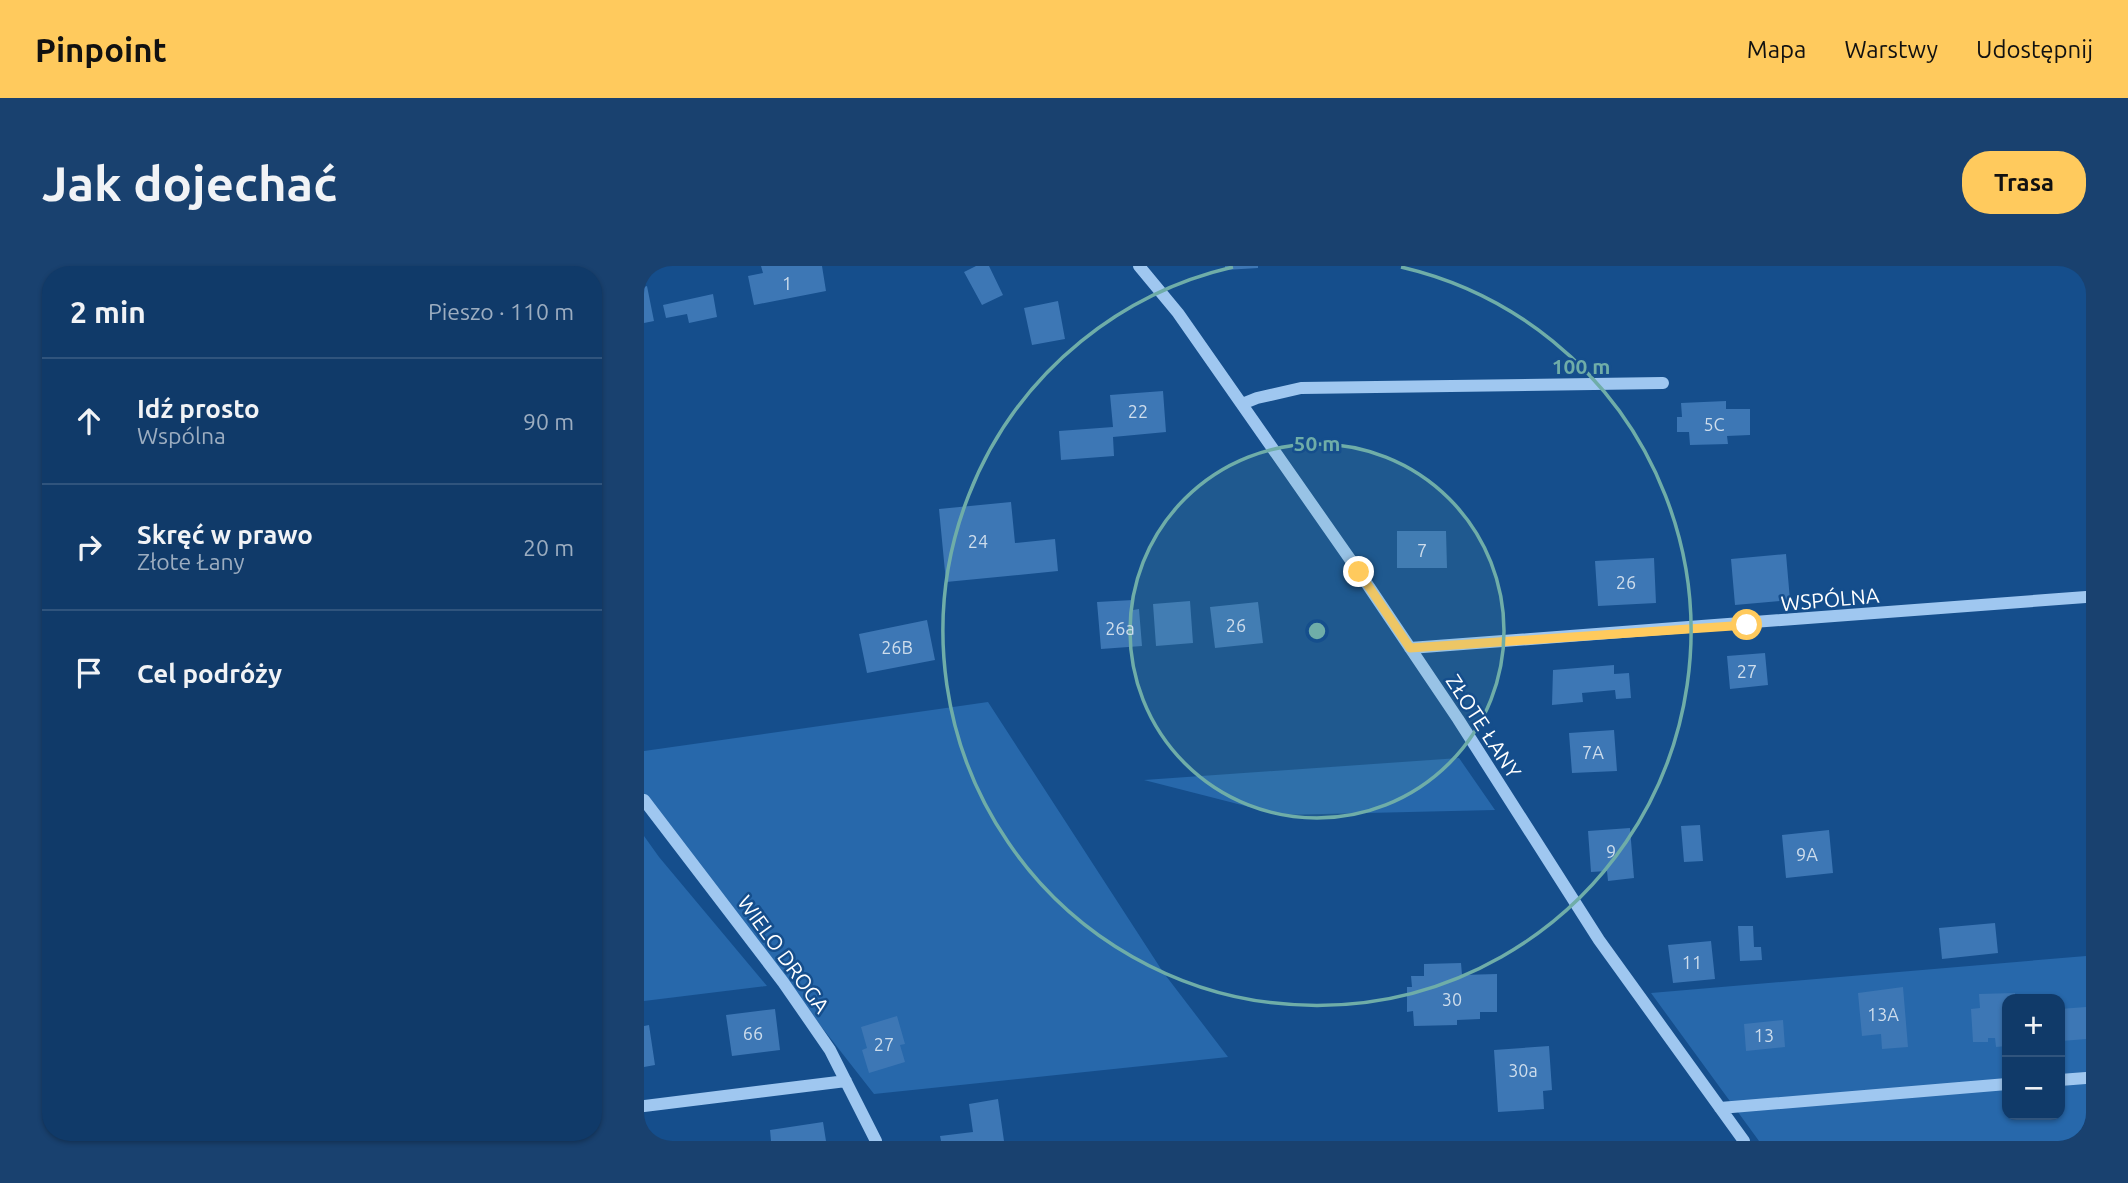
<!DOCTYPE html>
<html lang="pl">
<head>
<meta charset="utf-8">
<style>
  body { margin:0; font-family:Ubuntu,sans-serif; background:#19416f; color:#f1f3f6 }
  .controls { position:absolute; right:21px; bottom:21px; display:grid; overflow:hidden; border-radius:14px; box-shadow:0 2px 5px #0004 }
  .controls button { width:63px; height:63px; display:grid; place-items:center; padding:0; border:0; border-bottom:2px solid #30547d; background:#103a69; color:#f1f3f6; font:35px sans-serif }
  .stop { position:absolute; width:21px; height:21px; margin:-16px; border:5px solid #ffca5d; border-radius:50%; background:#fff }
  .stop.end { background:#ffca5d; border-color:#fff; box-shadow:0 2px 7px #0008 }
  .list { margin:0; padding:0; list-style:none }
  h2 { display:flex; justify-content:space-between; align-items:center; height:91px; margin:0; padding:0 28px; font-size:30px }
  h2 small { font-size:23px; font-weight:400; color:#9cadc0 }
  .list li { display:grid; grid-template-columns:46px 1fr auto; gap:21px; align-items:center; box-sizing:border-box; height:126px; padding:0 28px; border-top:2px solid #30547d }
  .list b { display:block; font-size:26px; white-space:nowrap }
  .list p { margin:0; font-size:23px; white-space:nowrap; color:#9cadc0 }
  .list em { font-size:23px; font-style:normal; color:#9cadc0 }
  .icon { flex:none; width:38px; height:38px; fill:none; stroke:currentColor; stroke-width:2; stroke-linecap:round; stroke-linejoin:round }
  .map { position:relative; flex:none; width:1442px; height:875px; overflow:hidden; border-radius:28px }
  header { display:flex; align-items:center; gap:42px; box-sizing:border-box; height:98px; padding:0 35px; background:#ffca5d; color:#111 }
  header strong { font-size:33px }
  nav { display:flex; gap:38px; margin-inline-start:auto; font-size:24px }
  .intro { display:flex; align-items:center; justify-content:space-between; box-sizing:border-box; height:168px; padding:0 42px }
  h1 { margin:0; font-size:49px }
  .button { padding:18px 32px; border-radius:28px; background:#ffca5d; color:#111; font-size:24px; font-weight:700 }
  main { display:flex; gap:42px; padding:0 42px }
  aside { flex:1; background:#103a69; border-radius:28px; box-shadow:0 2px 5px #0004 }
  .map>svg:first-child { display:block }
  .green { fill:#2768ab; fill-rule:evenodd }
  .building { fill:#3d77b5 }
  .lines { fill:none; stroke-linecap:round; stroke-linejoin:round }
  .minor { stroke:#9fc7f0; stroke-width:12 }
  .route { stroke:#ffca5d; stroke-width:9 }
  .ring { fill:none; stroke:#6fada8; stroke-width:3.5 }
  .labels { text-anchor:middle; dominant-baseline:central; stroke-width:5; stroke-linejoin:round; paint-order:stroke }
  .number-label { font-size:18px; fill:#ceddec }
  .street-label { font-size:21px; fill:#fff; stroke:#154e8c }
  .centre { fill:#6fada8; stroke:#154e8c; stroke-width:3.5 }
  .ring-label { font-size:21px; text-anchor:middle; font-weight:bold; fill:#6fada8; stroke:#154e8c; stroke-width:5; stroke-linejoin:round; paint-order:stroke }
</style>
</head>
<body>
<header>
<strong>Pinpoint</strong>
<nav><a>Mapa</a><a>Warstwy</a><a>Udostępnij</a></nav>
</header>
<div class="intro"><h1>Jak dojechać</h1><a class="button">Trasa</a></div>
<main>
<aside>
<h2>2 min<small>Pieszo · 110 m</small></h2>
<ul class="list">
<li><svg class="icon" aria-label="ahead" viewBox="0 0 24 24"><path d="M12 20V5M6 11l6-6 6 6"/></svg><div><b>Idź prosto</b><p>Wspólna</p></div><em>90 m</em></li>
<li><svg class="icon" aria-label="right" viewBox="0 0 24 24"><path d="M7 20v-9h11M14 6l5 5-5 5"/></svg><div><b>Skręć w prawo</b><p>Złote Łany</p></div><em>20 m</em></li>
<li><svg class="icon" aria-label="arrive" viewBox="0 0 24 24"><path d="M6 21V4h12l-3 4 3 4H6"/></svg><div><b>Cel podróży</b></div></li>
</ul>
</aside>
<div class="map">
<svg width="1442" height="875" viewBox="0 0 1442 875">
  <rect width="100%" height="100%" fill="#154e8c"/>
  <path class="green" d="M344 436 519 706 584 791 230 828 0 534V485Z
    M815 492 851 544 637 549 500 514Z
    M0 570 15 591 123 720 0 735Z
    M1442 690V875H1115L1007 727ZM1363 733H1416V849H1363Z"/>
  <path class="building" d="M117 0H178L182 25 110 39 104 10 119 7Z
    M332 0H345L359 29 338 39 320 6Z
    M581 0H614V2L581 4Z
    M3 20 10 55 0 57V21Z
    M69 28 73 51 45 57 43 48 22 52 19 39Z
    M414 35 421 73 388 79 380 42Z
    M519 125 522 166 469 171 470 190 417 194 415 165 469 161 466 129Z
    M1082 135V143H1106V169L1083 170 1084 178 1046 179 1045 166H1033V151H1038L1037 137Z
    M367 236 371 277 411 273 414 305 302 316 295 243Z
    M753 265H802L803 302H753Z
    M1142 288 1146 334 1091 339 1087 293Z
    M1010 292 1012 337 954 340 951 295Z
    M489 334V344L495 343 498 380 457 383 453 336Z
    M546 335 549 377 512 380 509 338Z
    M614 336 619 377 571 382 566 341Z
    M283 354 291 394 223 407 215 368Z
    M1121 387 1124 419 1086 423 1083 390Z
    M970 399V408L985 407 987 432 972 433 971 424 938 427 939 436 908 439 909 404Z
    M970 464 973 505 928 507 925 467Z
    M1056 559 1059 595 1040 596 1037 560Z
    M986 562 990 612 964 615 963 605 947 606 944 565Z
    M1185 564 1189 607 1142 612 1138 569Z
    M1351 657 1354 687 1298 693 1295 662Z
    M1094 660H1109L1110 681H1117L1118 694 1096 695Z
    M1067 675 1071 713 1029 717 1024 679Z
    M817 697 818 709 853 708V746H836V753L813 754V759L770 760 769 745 763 746V721H768L767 710H780V698Z
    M1259 721 1264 781 1238 783 1237 768 1218 770 1214 727Z
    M1371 727V733H1363V780L1352 781 1351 772H1344V776H1329L1327 743 1336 742 1335 728Z
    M1442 741V773L1418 775 1416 743Z
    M131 743 136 784 88 790 82 749Z
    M253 750 261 778 256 779 261 796 225 807 218 784 223 782 217 761Z
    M1139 754 1141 781 1102 785 1100 758Z
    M5 759 11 799 0 801V760Z
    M905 780 908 824 899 825 900 843 854 846 850 784Z
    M354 833 360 875H297L296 870 329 866 325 838Z
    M179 856 182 875H127L126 864Z"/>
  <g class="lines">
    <path class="minor" d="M495 0 534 47 715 306 814 453 955 674 1100 875
      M598 138 613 132 657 122 1019 117
      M766 382 1442 331
      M0 534 139 716 186 784 232 875
      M1416 814 1442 812
      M0 840 202 815
      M1076 842 1363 818"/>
  </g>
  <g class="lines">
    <path class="route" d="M715 306 766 382 1103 359"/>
  </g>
  <circle cx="673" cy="365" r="187" fill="#6fada8" fill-opacity=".12"/>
  <g class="ring">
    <circle cx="673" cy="365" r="187"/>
    <path d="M757 1A374 374 0 1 1 589 1"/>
  </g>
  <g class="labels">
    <g class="number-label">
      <text x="143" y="17">1</text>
      <text x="494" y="145">22</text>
      <text x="1070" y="158">5C</text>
      <text x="334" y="275">24</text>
      <text x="778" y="284">7</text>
      <text x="982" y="316">26</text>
      <text x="592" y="359">26</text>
      <text x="476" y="362">26a</text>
      <text x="253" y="381">26B</text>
      <text x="1103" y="405">27</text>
      <text x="949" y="486">7A</text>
      <text x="967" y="585">9</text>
      <text x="1163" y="588">9A</text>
      <text x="1048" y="696">11</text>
      <text x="808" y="733">30</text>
      <text x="1239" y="748">13A</text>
      <text x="109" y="767">66</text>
      <text x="1120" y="769">13</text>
      <text x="240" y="778">27</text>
      <text x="879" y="804">30a</text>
    </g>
    <g class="street-label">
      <text transform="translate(1186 333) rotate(-5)">WSPÓLNA</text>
      <text transform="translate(840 460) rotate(57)">ZŁOTE ŁANY</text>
      <text transform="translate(140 688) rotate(54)">WIELO DROGA</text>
    </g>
  </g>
  <circle cx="673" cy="365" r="10" class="centre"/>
  <g class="ring-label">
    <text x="937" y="108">100 m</text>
    <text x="673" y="185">50 m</text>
  </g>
</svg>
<div class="controls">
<button>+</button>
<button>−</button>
</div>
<div class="stop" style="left:1103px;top:359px"></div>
<div class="stop end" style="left:715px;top:306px"></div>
</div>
</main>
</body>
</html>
